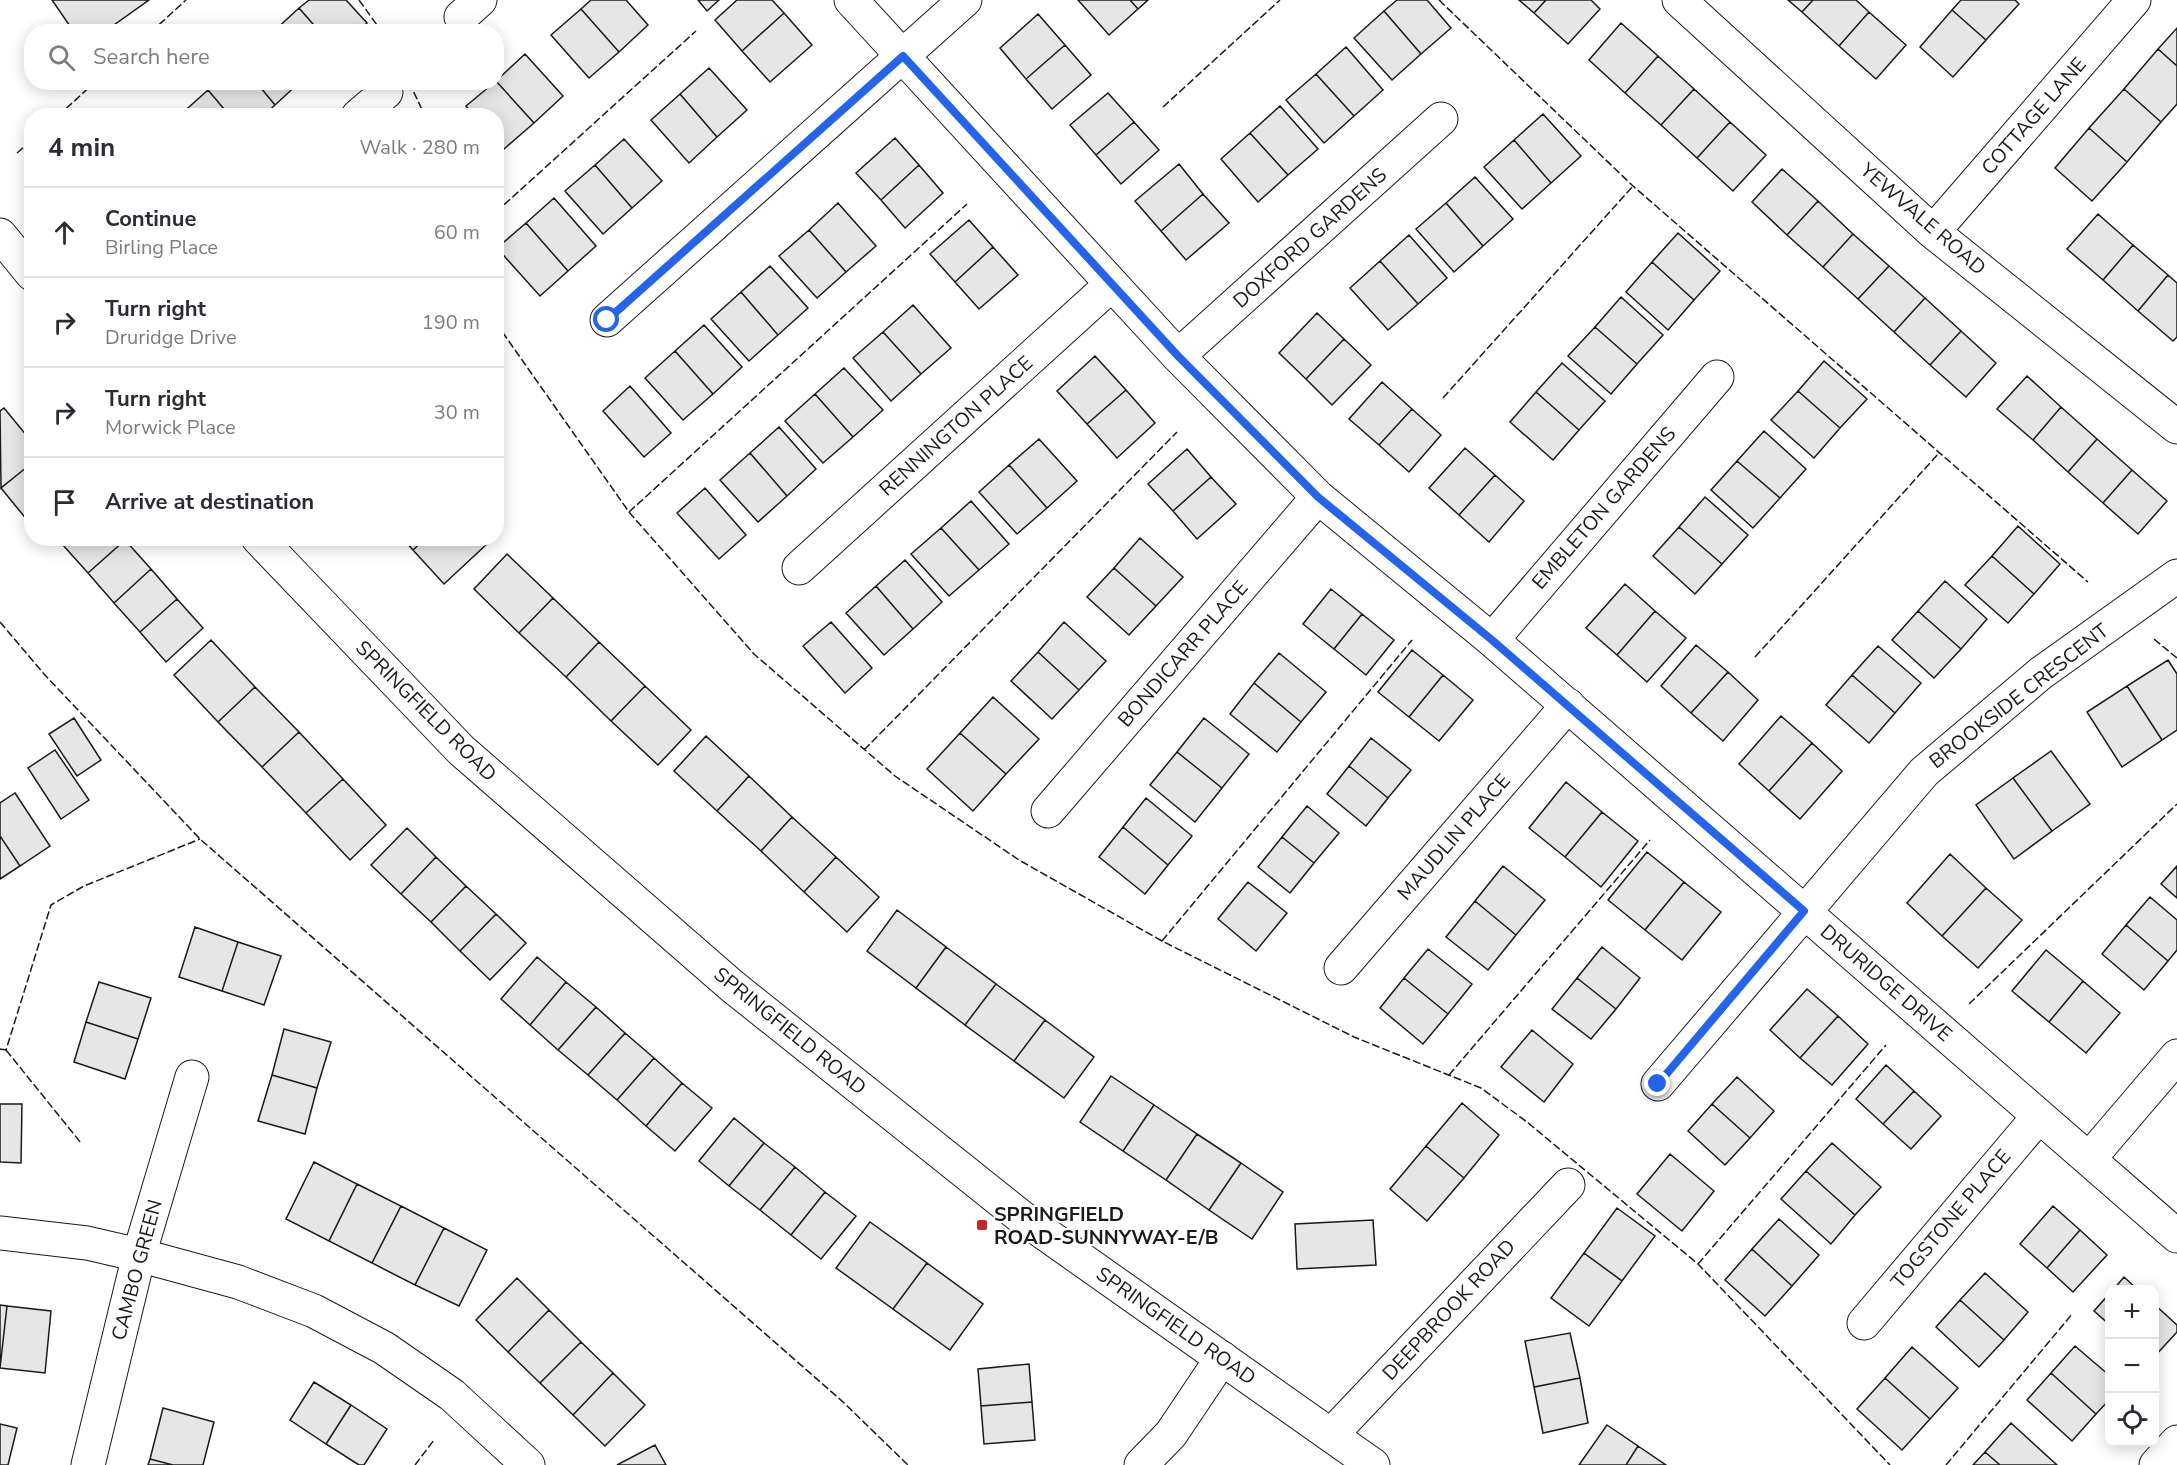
<!DOCTYPE html>
<html lang="en">
<head>
<meta charset="utf-8">
<style>
  body { margin:0; font-family:"Nunito Sans",sans-serif; background:#f2f2f3; color:#2b2b33 }
  .controls { position:absolute; right:18px; bottom:18px; display:grid; overflow:hidden; border-radius:12px; box-shadow:0 3px 15px #0003 }
  .controls button { width:54px; height:54px; display:grid; place-items:center; padding:0; border:0; border-bottom:2px solid #e1e1e2; background:#fff; color:#2b2b33; font:30px sans-serif }
  .stop { position:absolute; width:18px; height:18px; margin:-14px; border:4px solid #2563eb; border-radius:50%; background:#fff }
  .stop.end { background:#2563eb; border-color:#fff; box-shadow:0 2px 6px #0008 }
  .list { margin:0; padding:0; list-style:none }
  h2 { display:flex; justify-content:space-between; align-items:center; height:78px; margin:0; padding:0 24px; font-size:26px }
  h2 small { font-size:20px; font-weight:400; color:#7c7c81 }
  .list li { display:grid; grid-template-columns:39px 1fr auto; gap:18px; align-items:center; box-sizing:border-box; height:90px; padding:0 24px; border-top:2px solid #e1e1e2 }
  .list b { display:block; font-size:22px; white-space:nowrap }
  .list p { margin:0; font-size:20px; white-space:nowrap; color:#7c7c81 }
  .list em { font-size:20px; font-style:normal; color:#7c7c81 }
  .icon { flex:none; width:33px; height:33px; fill:none; stroke:currentColor; stroke-width:2; stroke-linecap:round; stroke-linejoin:round }
  .map { position:relative; flex:none; width:2177px; height:1465px; overflow:hidden }
  .search { position:absolute; background:#fff; box-shadow:0 3px 15px #0003; left:24px; top:24px; width:480px; height:66px; display:flex; align-items:center; gap:15px; box-sizing:border-box; padding:0 21px; border-radius:24px; color:#7c7c81; font-size:22px }
  .panel { position:absolute; background:#fff; box-shadow:0 3px 15px #0003; left:24px; top:108px; width:480px; height:438px; border-radius:24px }
  .map>svg:first-child { display:block }
  .building { fill:#e6e6e6; stroke:#1a1a1a; stroke-width:1.5 }
  .lines { fill:none; stroke-linecap:round; stroke-linejoin:round }
  .minor-casing { stroke:#1a1a1a; stroke-width:35 }
  .major-casing { stroke:#1a1a1a; stroke-width:35 }
  .minor { stroke:#fff; stroke-width:33 }
  .major { stroke:#fff; stroke-width:33 }
  .fence { stroke:#1a1a1a; stroke-width:1.5; stroke-dasharray:8 3; stroke-linecap:butt }
  .route { stroke:#2563eb; stroke-width:8 }
  .poi-dot { fill:#c62828; stroke:#fff; stroke-width:2 }
  .labels { text-anchor:middle; dominant-baseline:central; stroke-width:4.5; stroke-linejoin:round; paint-order:stroke }
  .street-label { font-size:20px; fill:#1a1a1a; stroke:#fff }
  .poi-label { font-size:20px; font-weight:bold; fill:#1a1a1a; stroke:#fff; text-anchor:start }
</style>
</head>
<body>
<div class="map">
<svg width="2177" height="1465" viewBox="0 0 2177 1465">
  <rect width="100%" height="100%" fill="#fff"/>
  <path class="building" d="M52 0H149L104 32H74Z
    M309 0H346L367 23 357 32H320L299 8Z
    M591 0H626L648 25 619 52 581 9Z
    M698 0H719L707 11Z
    M737 0H772L784 13 742 51 715 20Z
    M1078 0H1130L1138 9 1109 35Z
    M1130 0H1148L1138 9Z
    M1397 0H1427L1451 28 1421 54 1384 11Z
    M1519 0H1546L1534 13Z
    M1546 0H1591L1600 9 1568 44 1534 13Z
    M1788 0H1813L1802 12Z
    M1813 0H1856L1869 12 1839 46 1802 12Z
    M1961 0H2015L2019 4 1986 40 1952 10Z
    M299 8 320 32H273Z
    M581 9 619 52 589 78 551 35Z
    M1952 10 1986 40 1953 77 1920 47Z
    M1384 11 1421 54 1392 80 1354 38Z
    M1869 12 1906 45 1876 79 1839 46Z
    M784 13 812 45 770 82 742 51Z
    M1038 14 1065 45 1026 79 1000 48Z
    M1621 23 1658 56 1625 93 1589 60Z
    M2177 28V66L2158 49Z
    M1065 45 1091 75 1052 109 1026 79Z
    M1346 47 1383 90 1354 116 1316 74Z
    M2158 49 2177 66V104L2161 122 2124 89Z
    M525 54 563 96 534 123 496 81Z
    M1658 56 1694 89 1661 125 1625 93Z
    M709 68 747 110 717 137 680 94Z
    M1316 74 1354 116 1324 143 1286 100Z
    M496 81 534 123 504 149 496 140V116H474L466 106Z
    M216 82H256L275 105 263 116H230L208 90Z
    M256 82H300L275 105Z
    M1694 89 1730 122 1697 158 1661 125Z
    M2124 89 2161 122 2127 162 2089 128Z
    M208 90 230 116H179Z
    M1108 93 1134 122 1096 155 1070 125Z
    M680 94 717 137 689 163 651 120Z
    M1280 106 1318 149 1288 175 1250 133Z
    M1543 114 1581 156 1551 183 1514 140Z
    M1134 122 1159 150 1121 184 1096 155Z
    M1730 122 1766 155 1733 191 1697 158Z
    M2089 128 2127 162 2092 201 2055 168Z
    M1250 133 1288 175 1258 202 1221 159Z
    M895 138 919 165 881 200 856 173Z
    M624 139 662 181 632 208 595 165Z
    M1514 140 1551 183 1522 209 1484 167Z
    M1179 164 1203 194 1161 231 1135 201Z
    M595 165 632 208 603 234 565 191Z
    M919 165 943 193 905 228 881 200Z
    M1782 169 1818 201 1787 235 1752 202Z
    M1475 177 1513 219 1483 246 1446 203Z
    M1203 194 1229 223 1186 260 1161 231Z
    M554 198 596 246 568 271 526 223Z
    M1818 201 1853 234 1823 267 1787 235Z
    M838 203 876 246 846 272 809 230Z
    M1446 203 1483 246 1454 272 1416 229Z
    M2098 214 2133 245 2103 280 2067 249Z
    M969 220 993 247 955 282 930 254Z
    M526 223 568 271 540 296 497 248Z
    M809 230 846 272 817 298 779 256Z
    M1678 233 1720 271 1694 300 1652 262Z
    M1853 234 1889 266 1858 299 1823 267Z
    M1409 235 1447 278 1418 304 1380 261Z
    M2133 245 2168 275 2138 311 2103 280Z
    M993 247 1018 275 979 309 955 282Z
    M1380 261 1418 304 1388 330 1350 288Z
    M1652 262 1694 300 1668 330 1626 292Z
    M770 266 808 308 778 335 741 292Z
    M1889 266 1925 298 1894 332 1858 299Z
    M2168 275 2177 283V337L2173 341 2138 311Z
    M741 292 778 335 749 361 711 319Z
    M1621 297 1663 335 1637 364 1595 327Z
    M1925 298 1961 331 1930 365 1894 332Z
    M913 305 951 348 921 374 883 332Z
    M1317 313 1344 339 1306 379 1279 353Z
    M704 325 742 367 713 394 675 351Z
    M1595 327 1637 364 1611 394 1568 356Z
    M1961 331 1996 363 1966 397 1930 365Z
    M883 332 921 374 891 401 853 358Z
    M1344 339 1371 365 1332 405 1306 379Z
    M675 351 713 394 683 420 645 378Z
    M1095 356 1126 390 1087 424 1057 391Z
    M1824 361 1867 399 1840 428 1798 391Z
    M1562 363 1605 401 1579 430 1536 392Z
    M844 368 883 410 853 437 815 394Z
    M2027 376 2061 407 2033 440 1997 409Z
    M1382 382 1412 409 1379 445 1349 419Z
    M630 386 671 433 644 457 603 411Z
    M1126 390 1155 423 1117 458 1087 424Z
    M1798 391 1840 428 1814 458 1771 420Z
    M1536 392 1579 430 1553 460 1510 422Z
    M815 394 853 437 823 463 785 421Z
    M2061 407 2097 439 2068 472 2033 440Z
    M4 408 32 442V463L1 488 0 411Z
    M1412 409 1441 435 1409 472 1379 445Z
    M779 427 816 469 787 496 750 453Z
    M1764 431 1806 469 1780 498 1737 461Z
    M1039 439 1077 481 1047 508 1009 465Z
    M2097 439 2132 470 2103 503 2068 472Z
    M1465 448 1495 475 1459 515 1429 488Z
    M1187 449 1211 477 1173 511 1148 484Z
    M750 453 787 496 758 522 720 480Z
    M1737 461 1780 498 1753 528 1711 490Z
    M32 463V526L1 488Z
    M1009 465 1047 508 1017 534 979 492Z
    M2132 470 2167 501 2138 534 2103 503Z
    M1495 475 1524 501 1489 542 1459 515Z
    M1211 477 1236 504 1197 539 1173 511Z
    M705 488 746 535 719 559 677 513Z
    M1705 497 1748 535 1722 564 1679 527Z
    M971 501 1009 544 979 570 941 528Z
    M2018 526 2060 564 2034 594 1992 556Z
    M1679 527 1722 564 1695 594 1653 556Z
    M941 528 979 570 949 596 911 554Z
    M68 538H124L125 540 88 573 62 544Z
    M402 538H426L413 550Z
    M426 538H483L488 543 444 584 413 550Z
    M1140 538 1183 577 1156 606 1114 568Z
    M125 540 151 569 114 603 88 573Z
    M507 554 553 598 519 633 474 589Z
    M1992 556 2034 594 2008 623 1965 585Z
    M905 560 942 602 913 629 876 586Z
    M1114 568 1156 606 1129 635 1087 597Z
    M151 569 177 599 140 632 114 603Z
    M1945 581 1987 619 1961 649 1918 611Z
    M1625 584 1655 611 1617 655 1586 628Z
    M876 586 913 629 884 655 846 613Z
    M1331 589 1362 614 1334 649 1303 624Z
    M553 598 599 642 566 677 519 633Z
    M177 599 203 628 166 662 140 632Z
    M1655 611 1686 638 1647 682 1617 655Z
    M1918 611 1961 649 1934 678 1892 640Z
    M1362 614 1394 640 1366 675 1334 649Z
    M831 622 872 668 845 693 803 646Z
    M1064 622 1106 661 1079 690 1038 652Z
    M211 640 255 687 218 722 174 675Z
    M599 642 645 686 611 721 566 677Z
    M1696 645 1728 672 1691 713 1661 686Z
    M1878 646 1921 683 1895 713 1852 675Z
    M1412 650 1443 675 1409 717 1378 692Z
    M1038 652 1079 690 1052 719 1011 681Z
    M1279 653 1326 692 1301 722 1254 683Z
    M2168 660 2177 674V730L2162 740 2127 686Z
    M1728 672 1758 700 1723 741 1691 713Z
    M1443 675 1473 700 1439 741 1409 717Z
    M1852 675 1895 713 1869 743 1826 705Z
    M1254 683 1301 722 1277 752 1230 714Z
    M645 686 691 730 658 765 611 721Z
    M2127 686 2162 740 2122 767 2087 712Z
    M255 687 299 732 262 767 218 722Z
    M993 697 1039 739 1006 774 960 733Z
    M1781 716 1812 743 1769 791 1739 764Z
    M74 718 101 760 77 776 49 734Z
    M1204 718 1249 754 1222 788 1177 752Z
    M299 732 343 779 306 813 262 767Z
    M960 733 1006 774 973 811 927 769Z
    M706 736 749 776 717 811 674 771Z
    M1371 738 1411 770 1388 798 1349 766Z
    M1812 743 1842 771 1800 819 1769 791Z
    M55 750 89 800 61 819 28 768Z
    M2051 751 2090 804 2052 831 2013 778Z
    M1177 752 1222 788 1195 822 1150 785Z
    M1349 766 1388 798 1366 826 1327 794Z
    M749 776 792 817 761 851 717 811Z
    M2013 778 2052 831 2014 859 1976 805Z
    M343 779 386 825 350 860 306 813Z
    M1566 782 1602 812 1565 857 1529 828Z
    M15 793 50 846 20 866 0 836V803Z
    M1146 798 1192 836 1168 865 1123 827Z
    M1307 806 1339 833 1314 863 1282 837Z
    M1602 812 1638 841 1601 887 1565 857Z
    M792 817 836 857 804 892 761 851Z
    M1123 827 1168 865 1145 894 1099 857Z
    M407 828 436 857 401 894 371 865Z
    M0 836 20 866 0 879Z
    M1282 837 1314 863 1290 893 1258 867Z
    M1647 852 1684 882 1645 930 1608 900Z
    M1950 854 1986 888 1942 936 1907 903Z
    M436 857 466 886 431 922 401 894Z
    M836 857 879 897 847 932 804 892Z
    M1503 866 1545 900 1516 935 1475 901Z
    M2177 866V898L2161 884Z
    M1248 882 1287 913 1256 951 1218 919Z
    M1684 882 1721 912 1682 960 1645 930Z
    M466 886 496 914 460 951 431 922Z
    M1986 888 2022 920 1978 968 1942 936Z
    M2150 897 2177 920V950L2168 961 2126 925Z
    M1475 901 1516 935 1488 970 1446 937Z
    M897 910 946 947 916 988 867 951Z
    M496 914 526 943 490 980 460 951Z
    M2126 925 2168 961 2144 990 2102 954Z
    M195 927 238 942 222 991 179 977Z
    M238 942 281 956 264 1005 222 991Z
    M946 947 996 984 965 1025 916 988Z
    M1602 947 1640 978 1616 1009 1577 978Z
    M1428 949 1472 984 1448 1014 1404 978Z
    M2046 950 2083 981 2049 1022 2012 991Z
    M537 957 566 982 530 1025 501 999Z
    M1404 978 1448 1014 1423 1044 1380 1008Z
    M1577 978 1616 1009 1591 1039 1552 1009Z
    M2083 981 2120 1013 2086 1053 2049 1022Z
    M99 982 151 998 138 1039 86 1022Z
    M566 982 596 1007 558 1050 530 1025Z
    M996 984 1045 1020 1014 1061 965 1025Z
    M1807 989 1838 1016 1800 1058 1770 1030Z
    M596 1007 625 1033 588 1075 558 1050Z
    M1838 1016 1868 1044 1832 1085 1800 1058Z
    M1045 1020 1094 1057 1064 1098 1014 1061Z
    M86 1022 138 1039 125 1079 74 1062Z
    M284 1029 331 1042 317 1088 272 1075Z
    M1532 1030 1573 1064 1544 1102 1501 1067Z
    M625 1033 654 1058 617 1100 588 1075Z
    M654 1058 682 1083 646 1126 617 1100Z
    M1886 1065 1914 1091 1883 1124 1856 1099Z
    M272 1075 317 1088 305 1134 258 1121Z
    M1111 1076 1154 1105 1123 1151 1080 1122Z
    M1737 1077 1774 1111 1750 1138 1712 1104Z
    M682 1083 712 1108 675 1151 646 1126Z
    M1914 1091 1941 1116 1911 1149 1883 1124Z
    M1462 1103 1499 1135 1464 1178 1426 1146Z
    M0 1104H22L21 1163 0 1162Z
    M1712 1104 1750 1138 1725 1165 1688 1131Z
    M1154 1105 1197 1134 1166 1180 1123 1151Z
    M734 1118 764 1143 729 1186 699 1161Z
    M1197 1134 1241 1163 1209 1210 1166 1180Z
    M764 1143 795 1167 760 1210 729 1186Z
    M1832 1143 1881 1187 1855 1215 1806 1171Z
    M1426 1146 1464 1178 1427 1221 1390 1189Z
    M1670 1154 1714 1191 1682 1231 1637 1194Z
    M314 1162 357 1184 329 1241 286 1219Z
    M1241 1163 1283 1192 1252 1239 1209 1210Z
    M795 1167 825 1192 791 1235 760 1210Z
    M1806 1171 1855 1215 1831 1244 1781 1199Z
    M357 1184 401 1206 372 1263 329 1241Z
    M825 1192 856 1216 821 1259 791 1235Z
    M401 1206 444 1228 415 1285 372 1263Z
    M2053 1206 2080 1230 2047 1268 2020 1244Z
    M1617 1208 1655 1236 1622 1281 1584 1253Z
    M1779 1219 1819 1255 1792 1286 1752 1249Z
    M1373 1220 1376 1265 1297 1269 1295 1224Z
    M870 1222 927 1263 893 1309 836 1268Z
    M444 1228 487 1250 459 1306 415 1285Z
    M2080 1230 2107 1255 2073 1292 2047 1268Z
    M1752 1249 1792 1286 1765 1316 1725 1280Z
    M1584 1253 1622 1281 1589 1326 1551 1298Z
    M927 1263 983 1304 950 1350 893 1309Z
    M1985 1273 2028 1312 2004 1340 1960 1300Z
    M2124 1277 2138 1290H2113Z
    M517 1278 549 1310 508 1352 476 1320Z
    M2110 1293V1325L2094 1311Z
    M1960 1300 2004 1340 1979 1367 1936 1327Z
    M2154 1304 2177 1325V1332L2154 1357Z
    M0 1305 7 1306 0 1368Z
    M7 1306 51 1311 45 1373 0 1368Z
    M549 1310 581 1342 540 1383 508 1352Z
    M1570 1333 1580 1378 1534 1387 1525 1341Z
    M581 1342 613 1373 573 1415 540 1383Z
    M2075 1346 2110 1376V1399L2096 1414 2051 1373Z
    M1912 1347 1958 1388 1930 1419 1885 1378Z
    M1029 1364 1032 1402 981 1406 978 1369Z
    M613 1373 645 1405 605 1446 573 1415Z
    M2051 1373 2096 1414 2072 1441 2027 1400Z
    M1580 1378 1588 1423 1543 1433 1534 1387Z
    M1885 1378 1930 1419 1902 1450 1857 1409Z
    M314 1382 351 1405 326 1444 290 1420Z
    M1032 1402 1035 1440 984 1444 981 1406Z
    M351 1405 387 1429 364 1465H359L326 1444Z
    M163 1408 214 1422 203 1465H173L150 1459Z
    M2011 1423 2057 1465H2000L1985 1452Z
    M0 1424 17 1428 8 1465H0Z
    M1607 1425 1638 1446 1626 1465H1579Z
    M655 1445 666 1465H617Z
    M1638 1446 1666 1465H1626Z
    M1985 1452 2000 1465H1973Z
    M150 1459 173 1465H148Z"/>
  <g class="lines">
    <defs>
      <path id="minor" d="M851 0 1178 356 1318 497 1492 640 2177 1236
        M1679 0 1933 232 2177 427
        M461 17 480 0
        M358 116 386 92
        M1933 232 2134 0
        M607 320 965 0
        M1178 356 1441 119
        M799 568 1112 284
        M1492 640 1717 377
        M1048 811 1318 497
        M1341 968 1568 705
        M1658 1084 1924 772 2041 673 2177 576
        M2089 1159 2177 1056
        M0 1233 87 1243 139 1255 238 1282 314 1311 384 1348 452 1395 528 1465
        M1864 1323 2039 1116
        M1331 1435 1568 1185
        M88 1465 139 1255 192 1077
        M1141 1465 1171 1434 1222 1358
        M2156 1465 2177 1442"/>
      <path id="major" d="M0 235 32 274
        M258 538 461 750 732 986 1020 1216 1373 1465"/>
    </defs>
    <use href="#minor" class="minor-casing"/>
    <use href="#major" class="major-casing"/>
    <use href="#minor" class="minor"/>
    <use href="#major" class="major"/>
    <path class="fence" d="M359 0 382 32
      M1439 0 1633 186 2088 582
      M151 32 186 0
      M409 82 425 116
      M1163 107 1280 0
      M58 116 95 82
      M17 153 32 140
      M496 212 696 31
      M496 323 629 512 754 654 895 776 1019 860 1162 941 1354 1037 1481 1088 1527 1122 1698 1264 1890 1465
      M1443 398 1633 186
      M629 512 967 204
      M0 622 44 674 200 839 842 1401 908 1465
      M2154 639 2177 658
      M1755 657 1939 453
      M864 750 1177 432
      M1162 941 1412 640
      M1969 1004 2177 804
      M0 1049 6 1050 51 905 84 886 200 839
      M6 1050 81 1143
      M1449 1075 1650 840
      M1698 1264 1886 1045
      M415 1465 434 1440
      M1946 1465 2073 1313"/>
  </g>
  <g class="lines">
    <path class="route" d="M607 320 903 56 1178 356 1318 497 1492 640 1804 911 1658 1084"/>
  </g>
  <rect class="poi-dot" x="976" y="1219" width="12" height="12" rx="3"/>
  <g class="labels">
    <g class="street-label">
      <text transform="translate(2034 116) rotate(-49)">COTTAGE LANE</text>
      <text transform="translate(1923 219) rotate(41)">YEWVALE ROAD</text>
      <text transform="translate(1310 238) rotate(-42)">DOXFORD GARDENS</text>
      <text transform="translate(956 426) rotate(-42)">RENNINGTON PLACE</text>
      <text transform="translate(1604 508) rotate(-49)">EMBLETON GARDENS</text>
      <text transform="translate(1183 654) rotate(-49)">BONDICARR PLACE</text>
      <text transform="translate(2019 696) rotate(-38)">BROOKSIDE CRESCENT</text>
      <text transform="translate(426 711) rotate(45)">SPRINGFIELD ROAD</text>
      <text transform="translate(1454 837) rotate(-49)">MAUDLIN PLACE</text>
      <text transform="translate(1886 983) rotate(41)">DRURIDGE DRIVE</text>
      <text transform="translate(790 1031) rotate(39)">SPRINGFIELD ROAD</text>
      <text transform="translate(1951 1219) rotate(-50)">TOGSTONE PLACE</text>
      <text transform="translate(137 1270) rotate(-75)">CAMBO GREEN</text>
      <text transform="translate(1449 1310) rotate(-47)">DEEPBROOK ROAD</text>
      <text transform="translate(1176 1326) rotate(35)">SPRINGFIELD ROAD</text>
    </g>
    <g class="poi-label">
      <text x="994" y="1214">SPRINGFIELD<tspan x="994" dy="23">ROAD-SUNNYWAY-E/B</tspan></text>
    </g>
  </g>
</svg>
<div class="controls">
<button>+</button>
<button>−</button>
<button><svg class="icon" aria-label="locate" viewBox="0 0 24 24"><circle cx="12" cy="12" r="6"/><path d="M12 2v4M12 18v4M2 12h4M18 12h4"/></svg></button>
</div>
<div class="stop" style="left:607px;top:320px"></div>
<div class="stop end" style="left:1658px;top:1084px"></div>
<div class="search"><svg class="icon" aria-label="search" viewBox="0 0 24 24"><circle cx="10" cy="10" r="6"/><path d="M15 15l6 6"/></svg>Search here</div>
<section class="panel">
<h2>4 min<small>Walk · 280 m</small></h2>
<ul class="list">
<li><svg class="icon" aria-label="ahead" viewBox="0 0 24 24"><path d="M12 20V5M6 11l6-6 6 6"/></svg><div><b>Continue</b><p>Birling Place</p></div><em>60 m</em></li>
<li><svg class="icon" aria-label="right" viewBox="0 0 24 24"><path d="M7 20v-9h11M14 6l5 5-5 5"/></svg><div><b>Turn right</b><p>Druridge Drive</p></div><em>190 m</em></li>
<li><svg class="icon" aria-label="right" viewBox="0 0 24 24"><path d="M7 20v-9h11M14 6l5 5-5 5"/></svg><div><b>Turn right</b><p>Morwick Place</p></div><em>30 m</em></li>
<li><svg class="icon" aria-label="arrive" viewBox="0 0 24 24"><path d="M6 21V4h12l-3 4 3 4H6"/></svg><div><b>Arrive at destination</b></div></li>
</ul>
</section>
</div>
</body>
</html>
